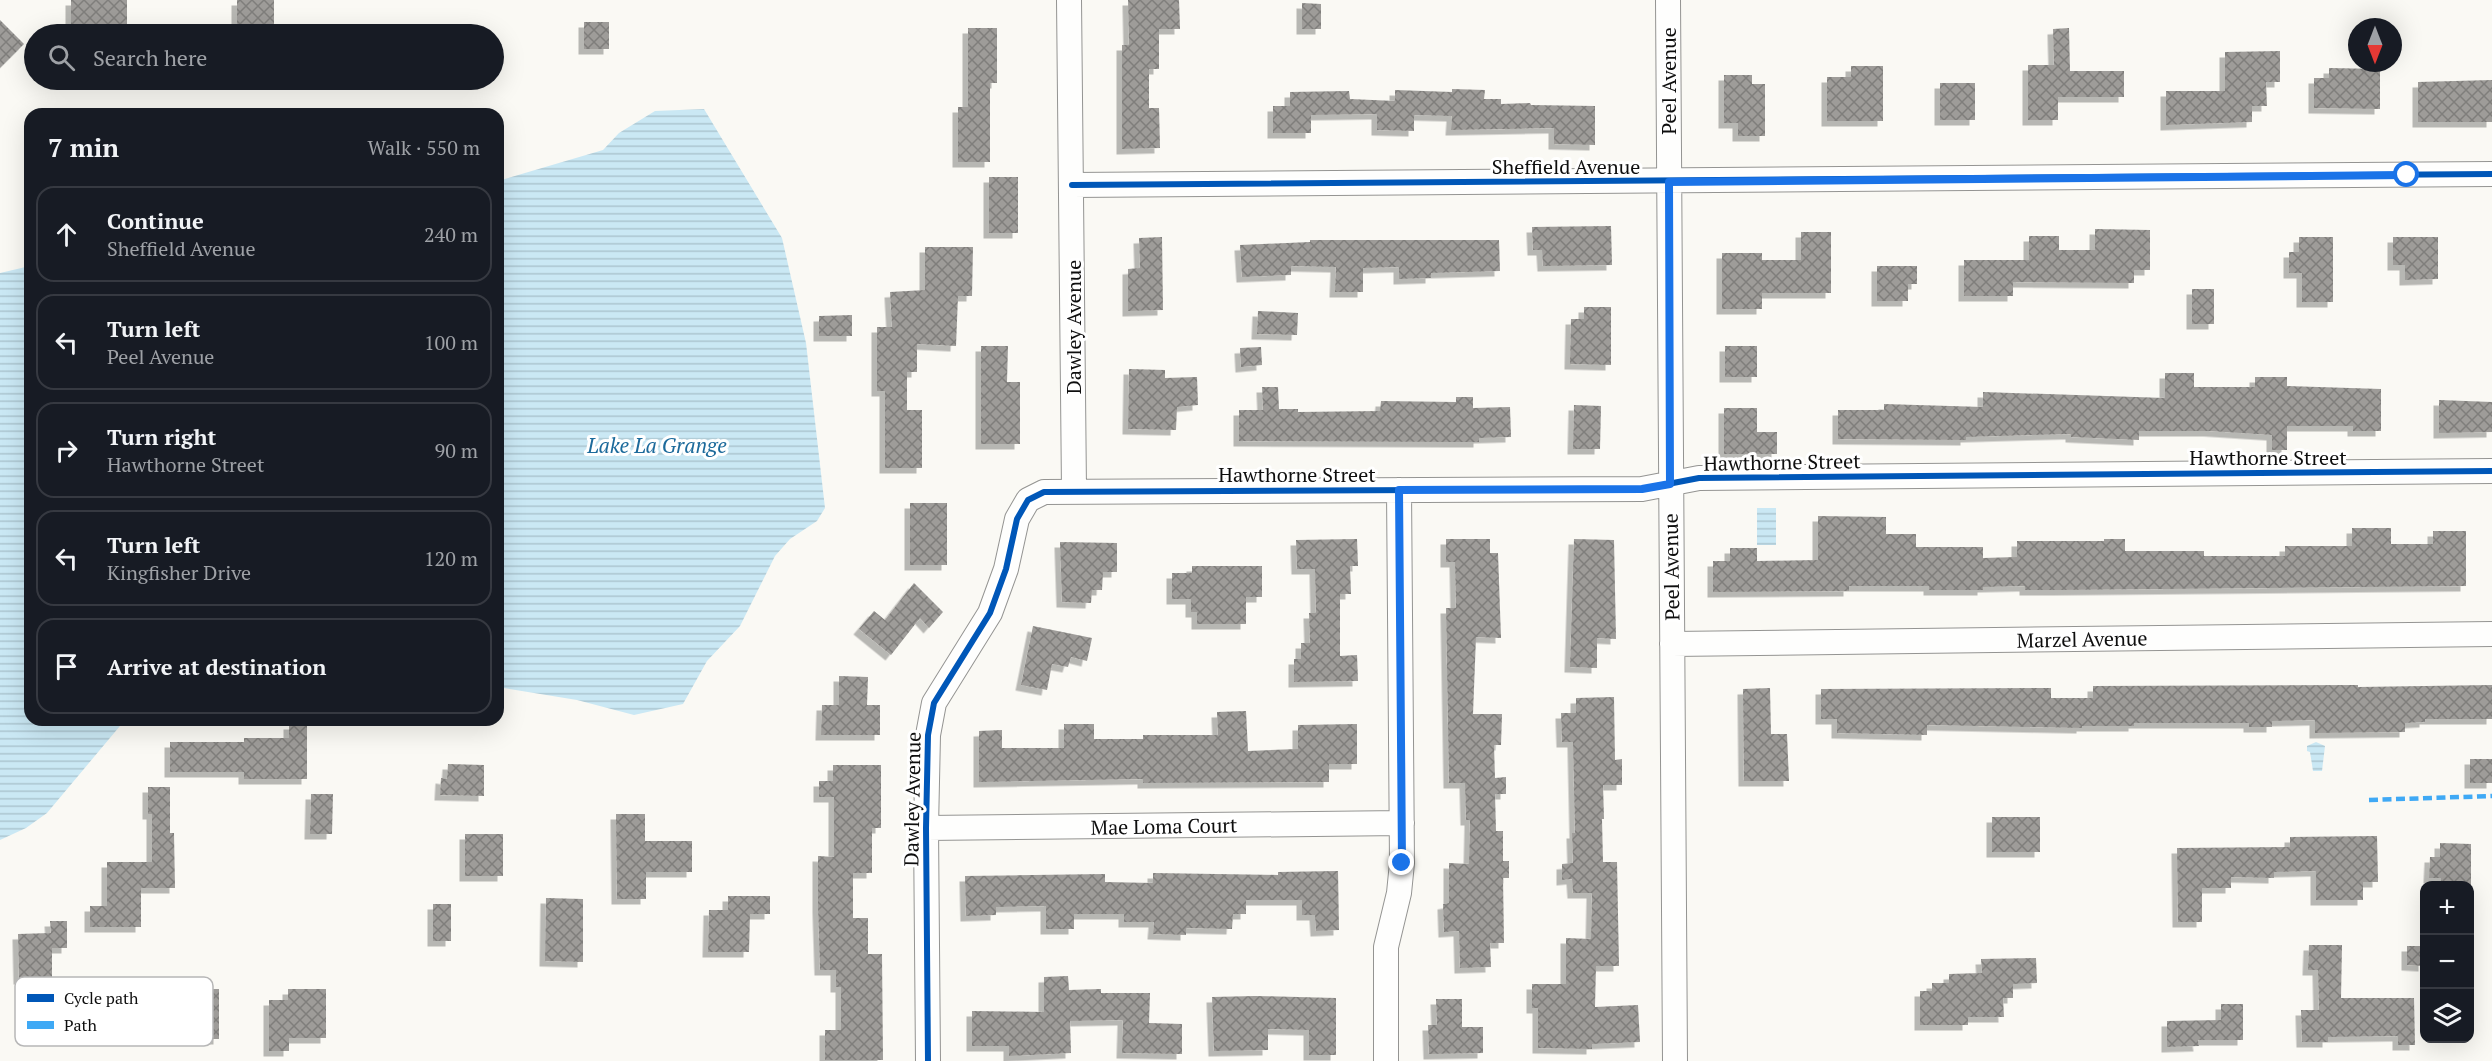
<!DOCTYPE html>
<html lang="en">
<head>
<meta charset="utf-8">
<style>
  body { margin:0; font-family:"PT Serif",serif; background:#242831; color:#f1f3f6 }
  .controls { position:absolute; right:18px; bottom:18px; display:grid; overflow:hidden; border-radius:12px; box-shadow:0 6px 24px #0002 }
  .controls button { width:54px; height:54px; display:grid; place-items:center; padding:0; border:0; border-bottom:2px solid #363941; background:#171b24; color:#f1f3f6; font:30px sans-serif }
  .compass { position:absolute; left:2348px; top:18px; width:54px; height:54px; border-radius:50%; background:#171b24; box-shadow:0 6px 24px #0002; rotate:180deg }
  .stop { position:absolute; width:18px; height:18px; margin:-14px; border:4px solid #1a73e8; border-radius:50%; background:#fff }
  .stop.end { background:#1a73e8; border-color:#fff; box-shadow:0 2px 6px #0008 }
  .list { margin:0; padding:0; list-style:none }
  h2 { display:flex; justify-content:space-between; align-items:center; height:78px; margin:0; padding:0 24px; font-size:26px }
  h2 small { font-size:20px; font-weight:400; color:#9ea1a6 }
  .list li { display:grid; grid-template-columns:39px 1fr auto; gap:18px; align-items:center; box-sizing:border-box; height:96px; margin:0 12px 12px; padding:0 12px; border:2px solid #363941; border-radius:18px }
  .list b { display:block; font-size:22px; white-space:nowrap }
  .list p { margin:0; font-size:20px; white-space:nowrap; color:#9ea1a6 }
  .list em { font-size:20px; font-style:normal; color:#9ea1a6 }
  .icon { flex:none; width:33px; height:33px; fill:none; stroke:currentColor; stroke-width:2; stroke-linecap:round; stroke-linejoin:round }
  .map { position:relative; flex:none; width:2492px; height:1061px; overflow:hidden }
  .search { position:absolute; background:#171b24; box-shadow:0 6px 24px #0002; left:24px; top:24px; width:480px; height:66px; display:flex; align-items:center; gap:15px; box-sizing:border-box; padding:0 21px; border-radius:33px; color:#9ea1a6; font-size:22px }
  .panel { position:absolute; background:#171b24; box-shadow:0 6px 24px #0002; left:24px; top:108px; width:480px; height:618px; border-radius:18px }
  .map>svg:first-child { display:block }
  .water { fill:url(#water-rules) }
  .building { fill:url(#building-cross-hatch); filter:url(#shadow) }
  .lines { fill:none; stroke-linecap:round; stroke-linejoin:round }
  .minor-casing { stroke:#949492; stroke-width:26 }
  .minor { stroke:#fefefd; stroke-width:24 }
  .quiet { stroke:#3fa9f5; stroke-width:4.5; stroke-dasharray:9 4.5; stroke-linecap:butt }
  .cycleway-casing { stroke:#fff; stroke-width:10 }
  .cycleway { stroke:#0057b8; stroke-width:6 }
  .route { stroke:#1a73e8; stroke-width:8 }
  .labels { text-anchor:middle; dominant-baseline:central; stroke-width:6; stroke-linejoin:round; paint-order:stroke }
  .street-label { font-size:20px; fill:#0e0e0e; stroke:#fff }
  .water-label { font-size:21px; font-style:italic; fill:#1c6a9b; stroke:#fff }
  .key { fill:#fff; stroke:#b7b7b7; stroke-width:1.5 }
  .key-label { font-size:16px; fill:#0e0e0e }
</style>
</head>
<body>
<div class="map">
<svg width="2492" height="1061" viewBox="0 0 2492 1061">
  <defs>
    <pattern id="water-rules" width="6" height="5" patternUnits="userSpaceOnUse" patternTransform="scale(1.5)"><rect width="6" height="5" fill="#cae8f4"/><path d="M0 2.5h6" fill="none" stroke="#acc6d0"/></pattern>
    <pattern id="building-cross-hatch" width="8" height="8" patternUnits="userSpaceOnUse" patternTransform="scale(1.5)"><rect width="8" height="8" fill="#9e9c99"/><path d="M0 0l8 8M0 8l8-8" fill="none" stroke="#7f7e7b"/></pattern>
    <filter id="shadow"><feDropShadow dx="-5.5" dy="5.5" stdDeviation="0" flood-color="#0004"/></filter>
  </defs>
  <rect width="100%" height="100%" fill="#faf9f4"/>
  <path class="water" d="M704 109 782 238 806 343 825 508 817 521 790 539 775 556 740 626 707 661 683 704 634 715 577 700 498 687V181L603 150 619 133 655 111Z
    M30 266V720H125L47 813 26 828 0 840V273Z
    M1757 508H1776V545H1757Z
    M2316 742 2325 746 2322 771H2313L2310 752 2307 751V746Z"/>
  <path class="building" d="M71 0H127V34H71Z
    M237 0H274V34H237Z
    M1128 0H1179L1180 29H1159V69H1149V108H1159L1160 148 1122 149V45H1129Z
    M1302 3 1321 4V29H1302Z
    M0 20 24 44 0 68Z
    M584 22H609V49H584Z
    M968 28H997V83H990V162H958V107H968Z
    M2069 28 2070 71H2124V97H2058V120H2028V65H2054L2053 29Z
    M2280 51V82H2266L2267 106H2252V122L2166 125V91H2225V52Z
    M1851 66H1883V121H1827V77H1851Z
    M2329 68 2380 69V109L2314 108V78H2329Z
    M1724 75H1752V84H1765V136H1738V123H1724Z
    M2492 80V122H2418V82Z
    M1940 83H1975V120H1940Z
    M1452 89 1485 90 1484 99H1501V104L1530 103 1531 105 1595 106V145L1554 144V128L1451 130 1452 116 1414 115V131L1377 130V114L1311 115V133H1273V106H1290V92L1349 91 1350 99 1395 101V90L1452 92Z
    M989 177H1018V233H989Z
    M1611 226 1612 265 1543 266 1542 250H1533L1532 227Z
    M2095 229 2150 230V270H2134V283L2013 282V296H1964V260H2029V236H2059V250H2095Z
    M1801 232H1831V293H1762V309H1722V253H1762V260H1801Z
    M1162 237 1163 310 1128 311V269L1140 268 1139 238Z
    M2299 237H2333V302H2302V273H2289V252H2299Z
    M2393 237H2438V279L2405 280V265H2393Z
    M1310 240H1499L1500 271 1431 273V278L1399 279V267L1363 268V292H1335L1336 267 1291 266V275L1242 277 1240 245 1310 242Z
    M925 247H973L972 296H958L956 346 917 344V372H907V410H922V468H885V391H877V327H892L890 292 925 290Z
    M1877 266H1917V284H1908V301H1877Z
    M2192 289H2214V324H2192Z
    M1584 307H1611V365L1570 364 1571 319H1584Z
    M1258 311 1298 313 1297 335 1257 334Z
    M852 315V336H819V316Z
    M981 346H1008L1007 382H1020V444H981Z
    M1725 346H1757V377H1725Z
    M1261 347 1262 365 1241 367 1240 348Z
    M1129 369 1165 370V378L1197 377 1198 405 1177 407 1176 430 1128 429Z
    M2165 373H2194V387H2255V377H2287V386L2381 389V431H2353V426H2287V450H2272V435L2209 431H2139V440L2071 437V434L1966 437V440L1838 439V410H1884V404L1983 407V392L2165 398Z
    M1262 387H1278L1279 409H1298V412L1380 411 1381 401 1456 402V397H1473V408L1510 407 1511 437 1479 438V442H1457L1239 441V410H1263Z
    M2439 400 2492 402V432L2439 433Z
    M1574 405 1601 406 1600 449H1573Z
    M1724 408H1757V432H1777V454H1724Z
    M910 503H947V565H910Z
    M1818 516 1886 517V534H1916V547H1983V558L2017 557V541H2104V539H2125V551H2204V556H2285V546H2352V528H2391V544H2433V531H2466V586L2059 590H2025V586L1983 587V590H1929V586H1849V591L1713 592V561H1730V548H1757V561L1818 560Z
    M1357 539 1358 566H1350L1351 594H1340V656L1357 655 1358 681 1294 682V659H1301V643H1310L1309 613H1316L1315 569H1297L1296 540Z
    M1446 539H1490V553H1498L1501 638 1476 637 1473 714H1502L1501 745H1494L1495 778 1506 777V794H1495L1496 831H1503V861H1509V878H1503L1504 943H1490L1491 967 1460 968 1459 931 1444 932 1443 904 1449 903V863L1469 864 1470 820H1466L1465 783H1449L1446 608H1456L1455 562H1446Z
    M1574 539 1614 540 1616 639 1597 638V668L1570 667Z
    M1060 542 1117 543V572H1103L1102 590H1092L1091 603 1062 602Z
    M1192 566H1262V597H1246V624H1197V612H1191V599H1172V573H1192Z
    M914 583 943 612 929 628 920 618 891 655 859 629 874 611 885 620Z
    M1033 626 1092 638 1087 661 1071 657 1068 667 1052 664 1047 690 1021 685Z
    M839 676 868 677 867 705H880V735H821L822 705H839Z
    M2358 685V687L2492 685V719H2425V722L2405 723V732L2315 733V720L2272 721V727H2249V723H2134V726H2082V728L1927 725V735L1837 733V719H1821V689L2051 688V698H2093V686Z
    M1770 688 1771 734H1787L1789 781H1744L1743 689Z
    M1614 697 1615 760 1622 759V785H1603L1604 819H1602L1603 862H1617L1619 966H1596L1595 1007 1638 1005 1640 1042 1592 1044V1049L1538 1048V1008H1532V984H1566V938L1591 939 1592 893H1573L1572 879 1562 880V864L1573 863 1572 833H1575L1573 742H1562L1561 713H1576V698Z
    M1246 711 1248 751 1298 749V725L1357 724V764H1329V782L1143 783V779L979 782V731L1002 730V748H1064V724H1094V739H1143V735H1218L1217 712Z
    M289 724H307V779H244V772H170V742H244V738H289Z
    M2470 759H2492V783H2470Z
    M448 764 484 765V796L440 795 441 778 447 779Z
    M833 765H881V828H872V873H853V918H868V954H882L883 1060H825V1030H841V987H836V970H820L818 907V856L834 857V797H819V781H833Z
    M148 787H170V833H174L175 888H141V927H90V906H107V862H152V814H148Z
    M311 794H333L332 834H310Z
    M616 814H645V841H692V872H646V899H617Z
    M1992 817H2040V852H1992Z
    M465 834H503V876H465Z
    M2377 836 2378 882H2363V900H2316V871L2274 872V878L2231 877V888H2202V922H2178L2177 848 2290 847V837Z
    M2440 843 2471 844V885H2441V878H2429L2430 857H2440Z
    M1338 871 1339 930 1316 931 1315 915H1302V900H1246V914H1233L1232 929 1186 928V935L1153 934 1154 922H1124V914H1074V929H1046V906L996 907V915L966 916 965 876 1105 874V882L1153 883V873L1278 875V872Z
    M728 896H770V914H750L749 952H708L709 910H728Z
    M546 898 583 899V962L545 961Z
    M433 904H451V941H433Z
    M50 921H67V948H52V978L19 979 18 934 51 933Z
    M2309 945H2342L2341 998H2414L2415 1045H2398V1036L2328 1037V1042H2302L2301 1010H2319L2318 970H2308Z
    M2407 946H2424V966L2407 965Z
    M2036 958 2037 983 2013 984V998H2003L2004 1017H1968V1025H1920V991H1932V983H1949V974L1982 973 1981 959Z
    M1068 976 1069 990 1101 989V993H1150L1149 1023 1182 1024V1054L1122 1053 1123 1020 1070 1021 1071 1053 1009 1056V1046H972V1011L1044 1012V977Z
    M163 989H219V1039H186V1023H163Z
    M288 989H326V1038H289V1051H269V1000H288Z
    M1255 996 1336 998V1055H1309V1030L1268 1029V1050L1214 1051 1212 997Z
    M1436 999H1462V1027H1483V1053L1429 1054 1428 1025H1437Z
    M2221 1004H2243V1040H2198L2199 1046 2167 1047V1021L2221 1020Z"/>
  <g class="lines">
    <defs>
      <path id="minor" d="M1069 0 1074 490
        M1668 0 1675 1061
        M1072 185 2492 174
        M1672 644 2492 634
        M926 828 1402 823
        M928 1061 926 828 928 735 934 703 990 613 1006 569 1017 519 1028 500 1044 492 1642 489 1699 478 2492 471
        M1386 1061V947L1399 893 1402 863 1399 490"/>
    </defs>
    <use href="#minor" class="minor-casing"/>
    <use href="#minor" class="minor"/>
    <path class="quiet" d="M2369 800 2492 796"/>
    <defs>
      <path id="cycleway" d="M1072 185 2492 174
        M928 1061 926 828 928 735 934 703 990 613 1006 569 1017 519 1028 500 1044 492 1642 489 1699 478 2492 471"/>
    </defs>
    <use href="#cycleway" class="cycleway-casing"/>
    <use href="#cycleway" class="cycleway"/>
  </g>
  <g class="lines">
    <path class="route" d="M1402 863 1399 490 1642 489 1670 484 1669 182 2407 175"/>
  </g>
  <g class="labels">
    <g class="street-label">
      <text transform="translate(1668 81) rotate(-90)">Peel Avenue</text>
      <text x="1566" y="166">Sheffield Avenue</text>
      <text transform="translate(1073 327) rotate(-90)">Dawley Avenue</text>
      <text x="2268" y="457">Hawthorne Street</text>
      <text transform="translate(1782 462) rotate(-1)">Hawthorne Street</text>
      <text x="1297" y="474">Hawthorne Street</text>
      <text transform="translate(1671 567) rotate(-91)">Peel Avenue</text>
      <text transform="translate(2082 639) rotate(-1)">Marzel Avenue</text>
      <text transform="translate(912 799) rotate(-89)">Dawley Avenue</text>
      <text transform="translate(1164 826) rotate(-1)">Mae Loma Court</text>
    </g>
    <g class="water-label">
      <text x="657" y="445">Lake La Grange</text>
    </g>
  </g>
  <rect x="15" y="977" width="198" height="69" rx="9" class="key"/>
  <rect x="27" y="994" width="27" height="8" fill="#0057b8"/>
  <rect x="27" y="1021" width="27" height="8" fill="#3fa9f5"/>
  <g class="key-label">
    <text x="64" y="1004">Cycle path</text>
    <text x="64" y="1031">Path</text>
  </g>
</svg>
<div class="controls">
<button>+</button>
<button>−</button>
<button><svg class="icon" aria-label="layers" viewBox="0 0 24 24"><path d="M12 4l9 5-9 5-9-5zM3 14l9 5 9-5"/></svg></button>
</div>
<svg class="compass" viewBox="-18 -18 36 36"><path d="M0-13l5 13h-10z" fill="#e53935"/><path d="M0 13l5-13h-10z" fill="#9ea1a6"/></svg>
<div class="stop" style="left:2407px;top:175px"></div>
<div class="stop end" style="left:1402px;top:863px"></div>
<div class="search"><svg class="icon" aria-label="search" viewBox="0 0 24 24"><circle cx="10" cy="10" r="6"/><path d="M15 15l6 6"/></svg>Search here</div>
<section class="panel">
<h2>7 min<small>Walk · 550 m</small></h2>
<ul class="list">
<li><svg class="icon" aria-label="ahead" viewBox="0 0 24 24"><path d="M12 20V5M6 11l6-6 6 6"/></svg><div><b>Continue</b><p>Sheffield Avenue</p></div><em>240 m</em></li>
<li><svg class="icon" aria-label="left" viewBox="0 0 24 24"><path d="M17 20v-9H6M10 6l-5 5 5 5"/></svg><div><b>Turn left</b><p>Peel Avenue</p></div><em>100 m</em></li>
<li><svg class="icon" aria-label="right" viewBox="0 0 24 24"><path d="M7 20v-9h11M14 6l5 5-5 5"/></svg><div><b>Turn right</b><p>Hawthorne Street</p></div><em>90 m</em></li>
<li><svg class="icon" aria-label="left" viewBox="0 0 24 24"><path d="M17 20v-9H6M10 6l-5 5 5 5"/></svg><div><b>Turn left</b><p>Kingfisher Drive</p></div><em>120 m</em></li>
<li><svg class="icon" aria-label="arrive" viewBox="0 0 24 24"><path d="M6 21V4h12l-3 4 3 4H6"/></svg><div><b>Arrive at destination</b></div></li>
</ul>
</section>
</div>
</body>
</html>
